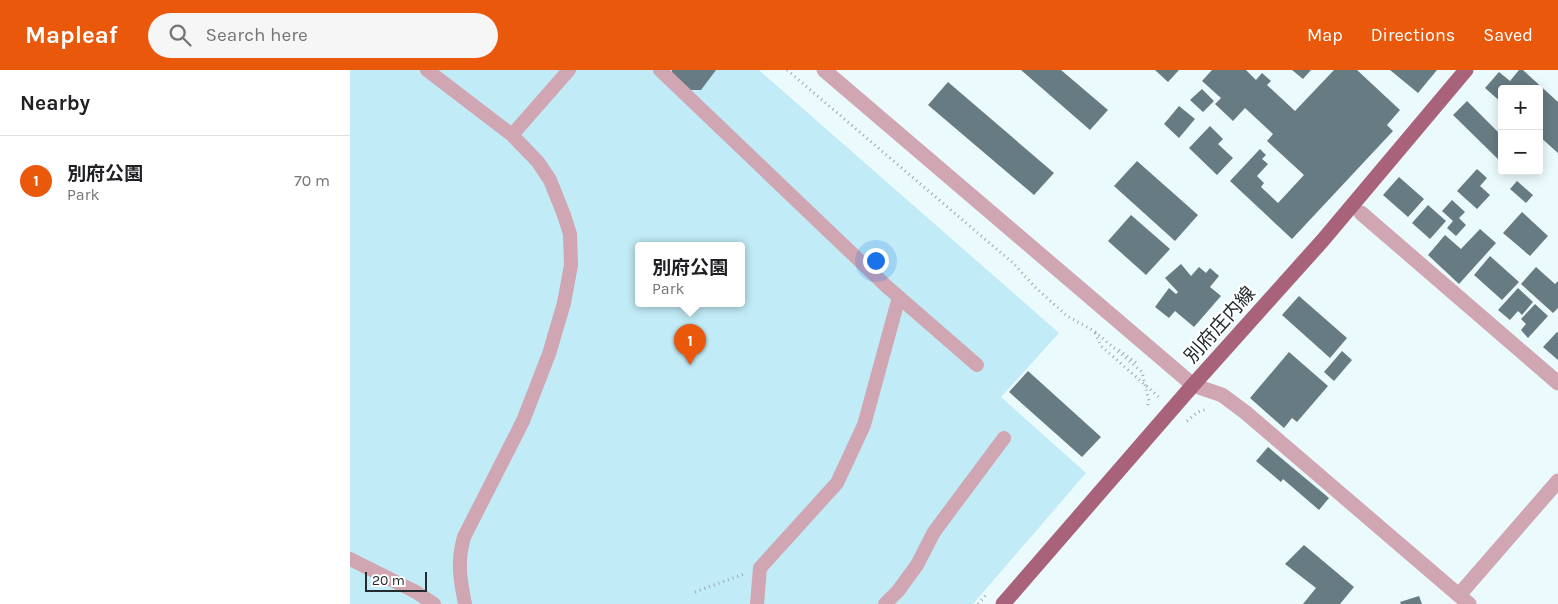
<!DOCTYPE html>
<meta charset="utf-8">
<style>
body{margin:0;font-family:Karla,"Noto Sans JP",sans-serif;background:#f6f6f6;color:#202124}
.controls{position:absolute;right:15px;top:15px;display:grid;overflow:hidden;border-radius:5px;box-shadow:0 2px 12px #0003}
.controls button{width:45px;height:45px;display:grid;place-items:center;padding:0;border:0;border-bottom:1px solid #e0e0e0;background:#fff;color:#202124;font:25px sans-serif}
.scale{position:absolute;left:15px;bottom:12px;width:62px;box-sizing:border-box;padding-left:5px;border:2px solid #222b2d;border-top:0;font-size:14px;line-height:18px;white-space:nowrap;color:#222b2d;-webkit-text-stroke:4px #fff;paint-order:stroke}
.you{position:absolute;left:525px;top:190px;width:18px;height:18px;margin:-12px;border:4px solid #fff;border-radius:50%;background:#1a73e8;box-shadow:0 0 0 8px #1a73e833}
.badge{display:grid;place-items:center;width:32px;height:32px;border-radius:50%;background:#ea580c;color:#fff;font-size:16px;font-weight:700}
.pin{position:absolute;translate:-50% -41px;filter:drop-shadow(0 1px 2px #0008)}
.pin::after{content:'';position:absolute;top:26px;width:18px;height:15px;background:inherit;clip-path:polygon(0 0,100% 0,50% 100%)}
.popup{position:absolute;left:285px;top:172px;width:110px;height:65px;box-sizing:border-box;display:grid;place-content:center;border-radius:5px;background:#fff;filter:drop-shadow(0 1px 4px #0005);font-size:16px;white-space:nowrap;color:#757577}
.popup b{font-size:19px;color:#202124}
.popup::after{content:'';position:absolute;left:50%;top:100%;margin-left:-10px;border:10px solid transparent;border-top-color:#fff}
.list{margin:0;padding:0;list-style:none}
h2{display:flex;justify-content:space-between;align-items:center;height:65px;margin:0;padding:0 20px;font-size:21px}
h2 small{font-size:16px;font-weight:400;color:#757577}
.list li{display:grid;grid-template-columns:32px 1fr auto;gap:15px;align-items:center;box-sizing:border-box;height:90px;padding:0 20px;border-top:1px solid #e0e0e0}
.list b{display:block;font-size:19px;white-space:nowrap}
.list p{margin:0;font-size:16px;white-space:nowrap;color:#757577}
.list em{font-size:16px;font-style:normal;color:#757577}
.icon{flex:none;width:28px;height:28px;fill:none;stroke:currentColor;stroke-width:2;stroke-linecap:round;stroke-linejoin:round}
.map{position:relative;flex:none;width:1208px;height:534px;overflow:hidden}
header{display:flex;align-items:center;gap:30px;box-sizing:border-box;height:70px;padding:0 25px;background:#ea580c;color:#fff}
header strong{font-size:24px}
nav{display:flex;gap:28px;margin-inline-start:auto;font-size:18px}
.search{width:350px;height:45px;background:#f6f6f6;display:flex;align-items:center;gap:12px;box-sizing:border-box;padding:0 18px;border-radius:28px;color:#757577;font-size:19px}
main{display:flex}
aside{flex:1;background:#fff}
.map>svg:first-child{display:block}
.green{fill:#c1ebf6;fill-rule:evenodd}
.building{fill:#667c82}
.lines{fill:none;stroke-linecap:round;stroke-linejoin:round}
.path{stroke:#9ba8aa;stroke-width:3;stroke-dasharray:1 4;stroke-linecap:butt}
.pedestrian{stroke:#cfa6b2;stroke-width:14}
.minor{stroke:#cfa6b2;stroke-width:15}
.tertiary{stroke:#cfa6b2;stroke-width:15}
.primary{stroke:#a8627a;stroke-width:15}
.labels{text-anchor:middle;dominant-baseline:central;stroke-width:4.5;stroke-linejoin:round;paint-order:stroke}
.street-label{font-size:19px;fill:#222b2d;stroke:#fff}
</style>
<header>
<strong>Mapleaf</strong>
<div class="search"><svg class="icon" aria-label="search" viewBox="0 0 24 24"><circle cx="10" cy="10" r="6"/><path d="M15 15l6 6"/></svg>Search here</div>
<nav><a>Map</a><a>Directions</a><a>Saved</a></nav>
</header>
<main>
<aside>
<h2>Nearby<small></small></h2>
<ul class="list">
<li><span class="badge">1</span><div><b>別府公園</b><p>Park</p></div><em>70 m</em></li>
</ul>
</aside>
<div class="map">
<svg width="1208" height="534" viewBox="0 0 1208 534">
<rect width="100%" height="100%" fill="#ebfafd"/>
<path class="green" d="M0 0H409L709 263 651 327 736 403 623 534H0ZM289 176H391V234H289Z"/>
<path class="building" d="M322 0H366L351 20H341L322 8Z
M671 0H711L758 40 740 60Z
M805 0H829L818 12Z
M862 0H896L906 10 912 3 921 11 917 15 945 41 984 0H1007L1050 40 1037 55 1043 61 942 169 880 111 910 79 916 85 912 89 918 94 907 106 914 113 911 117 928 133 954 105 917 71 923 64 895 38 883 51 865 34 871 28 852 11Z
M942 0H961L953 9Z
M1040 0H1087L1068 23Z
M1169 0H1173L1208 32V83L1189 66V19H1152V33L1135 18 1149 2 1160 11Z
M598 12 704 103 684 125 578 35Z
M852 19 864 31 853 42 840 30Z
M1117 31 1152 66V93L1103 45Z
M829 36 845 49 829 68 814 54Z
M860 56 873 69 868 74 883 88 867 105 839 78Z
M787 91 848 145 825 171 764 116Z
M1127 99 1137 108 1130 116 1140 125 1127 139 1107 121Z
M1049 107 1074 129 1058 147 1033 125Z
M1167 111 1183 125 1176 133 1160 119Z
M1102 130 1115 142 1109 148 1116 155 1106 166 1097 158 1103 151 1092 141Z
M1078 135 1096 151 1080 169 1062 153Z
M1172 142 1198 166 1180 186 1153 163Z
M781 145 820 179 796 205 758 171Z
M1130 159 1146 173 1109 214 1078 185 1095 165 1111 179Z
M1140 186 1169 212 1152 230 1124 205Z
M831 194 841 206 849 197 856 203 860 198 869 206 860 217 871 226 844 257 825 241 819 248 805 237 819 218 826 224 828 222 815 208Z
M1186 197 1205 214 1208 211V238L1203 243 1171 214Z
M1168 218 1183 232 1172 245 1168 241 1160 250 1148 240Z
M949 226 997 268 980 288 932 245Z
M1185 234 1198 246 1178 268 1171 260 1176 254 1171 249Z
M1207 262 1208 263V290L1193 277Z
M992 281 1002 290 984 311 974 302Z
M939 282 978 316 947 352 942 348 934 358 900 328Z
M678 301 751 367 732 387 659 322Z
M918 377 979 428 969 440 933 409 931 412 906 391Z
M954 475 1004 517 990 534H953L966 518 935 494Z
M1069 526 1072 534H1051L1050 532Z"/>
<g class="lines">
<path class="path" d="M437 0 663 193 685 217 717 246 744 261 792 302 799 331 797 338
M745 263 751 276 810 328
M769 280 788 294
M837 351 848 342 857 339
M345 522 394 504
M628 534 636 525"/>
<path class="pedestrian" d="M77 0 162 65
M310 0 535 215 627 295
M0 489 66 522 84 534
M115 534C110 509 107 492 114 467L173 351 199 284 214 233 221 195 220 164 214 145 200 110 188 92 162 65 219 0
M407 534 410 498 487 413 514 355 549 227
M535 534 548 521 567 495 584 462 654 368"/>
<path class="minor" d="M1011 143 1208 313
M1109 525 1208 411"/>
<path class="tertiary" d="M474 0 843 315 872 325 895 342 1119 534"/>
<path class="primary" d="M653 534 843 315 973 170 1116 0"/>
</g>
<g class="labels">
<g class="street-label">
<text transform="translate(870 255) rotate(-48)">別府庄内線</text>
</g>
</g>
</svg>
<div class="controls">
<button>+</button>
<button>−</button>
</div>
<div class="scale">20 m</div>
<div class="you"></div>
<div class="pin badge" style="left:340px;top:295px">1</div>
<div class="popup"><b>別府公園</b>Park</div>
</div>
</main>
